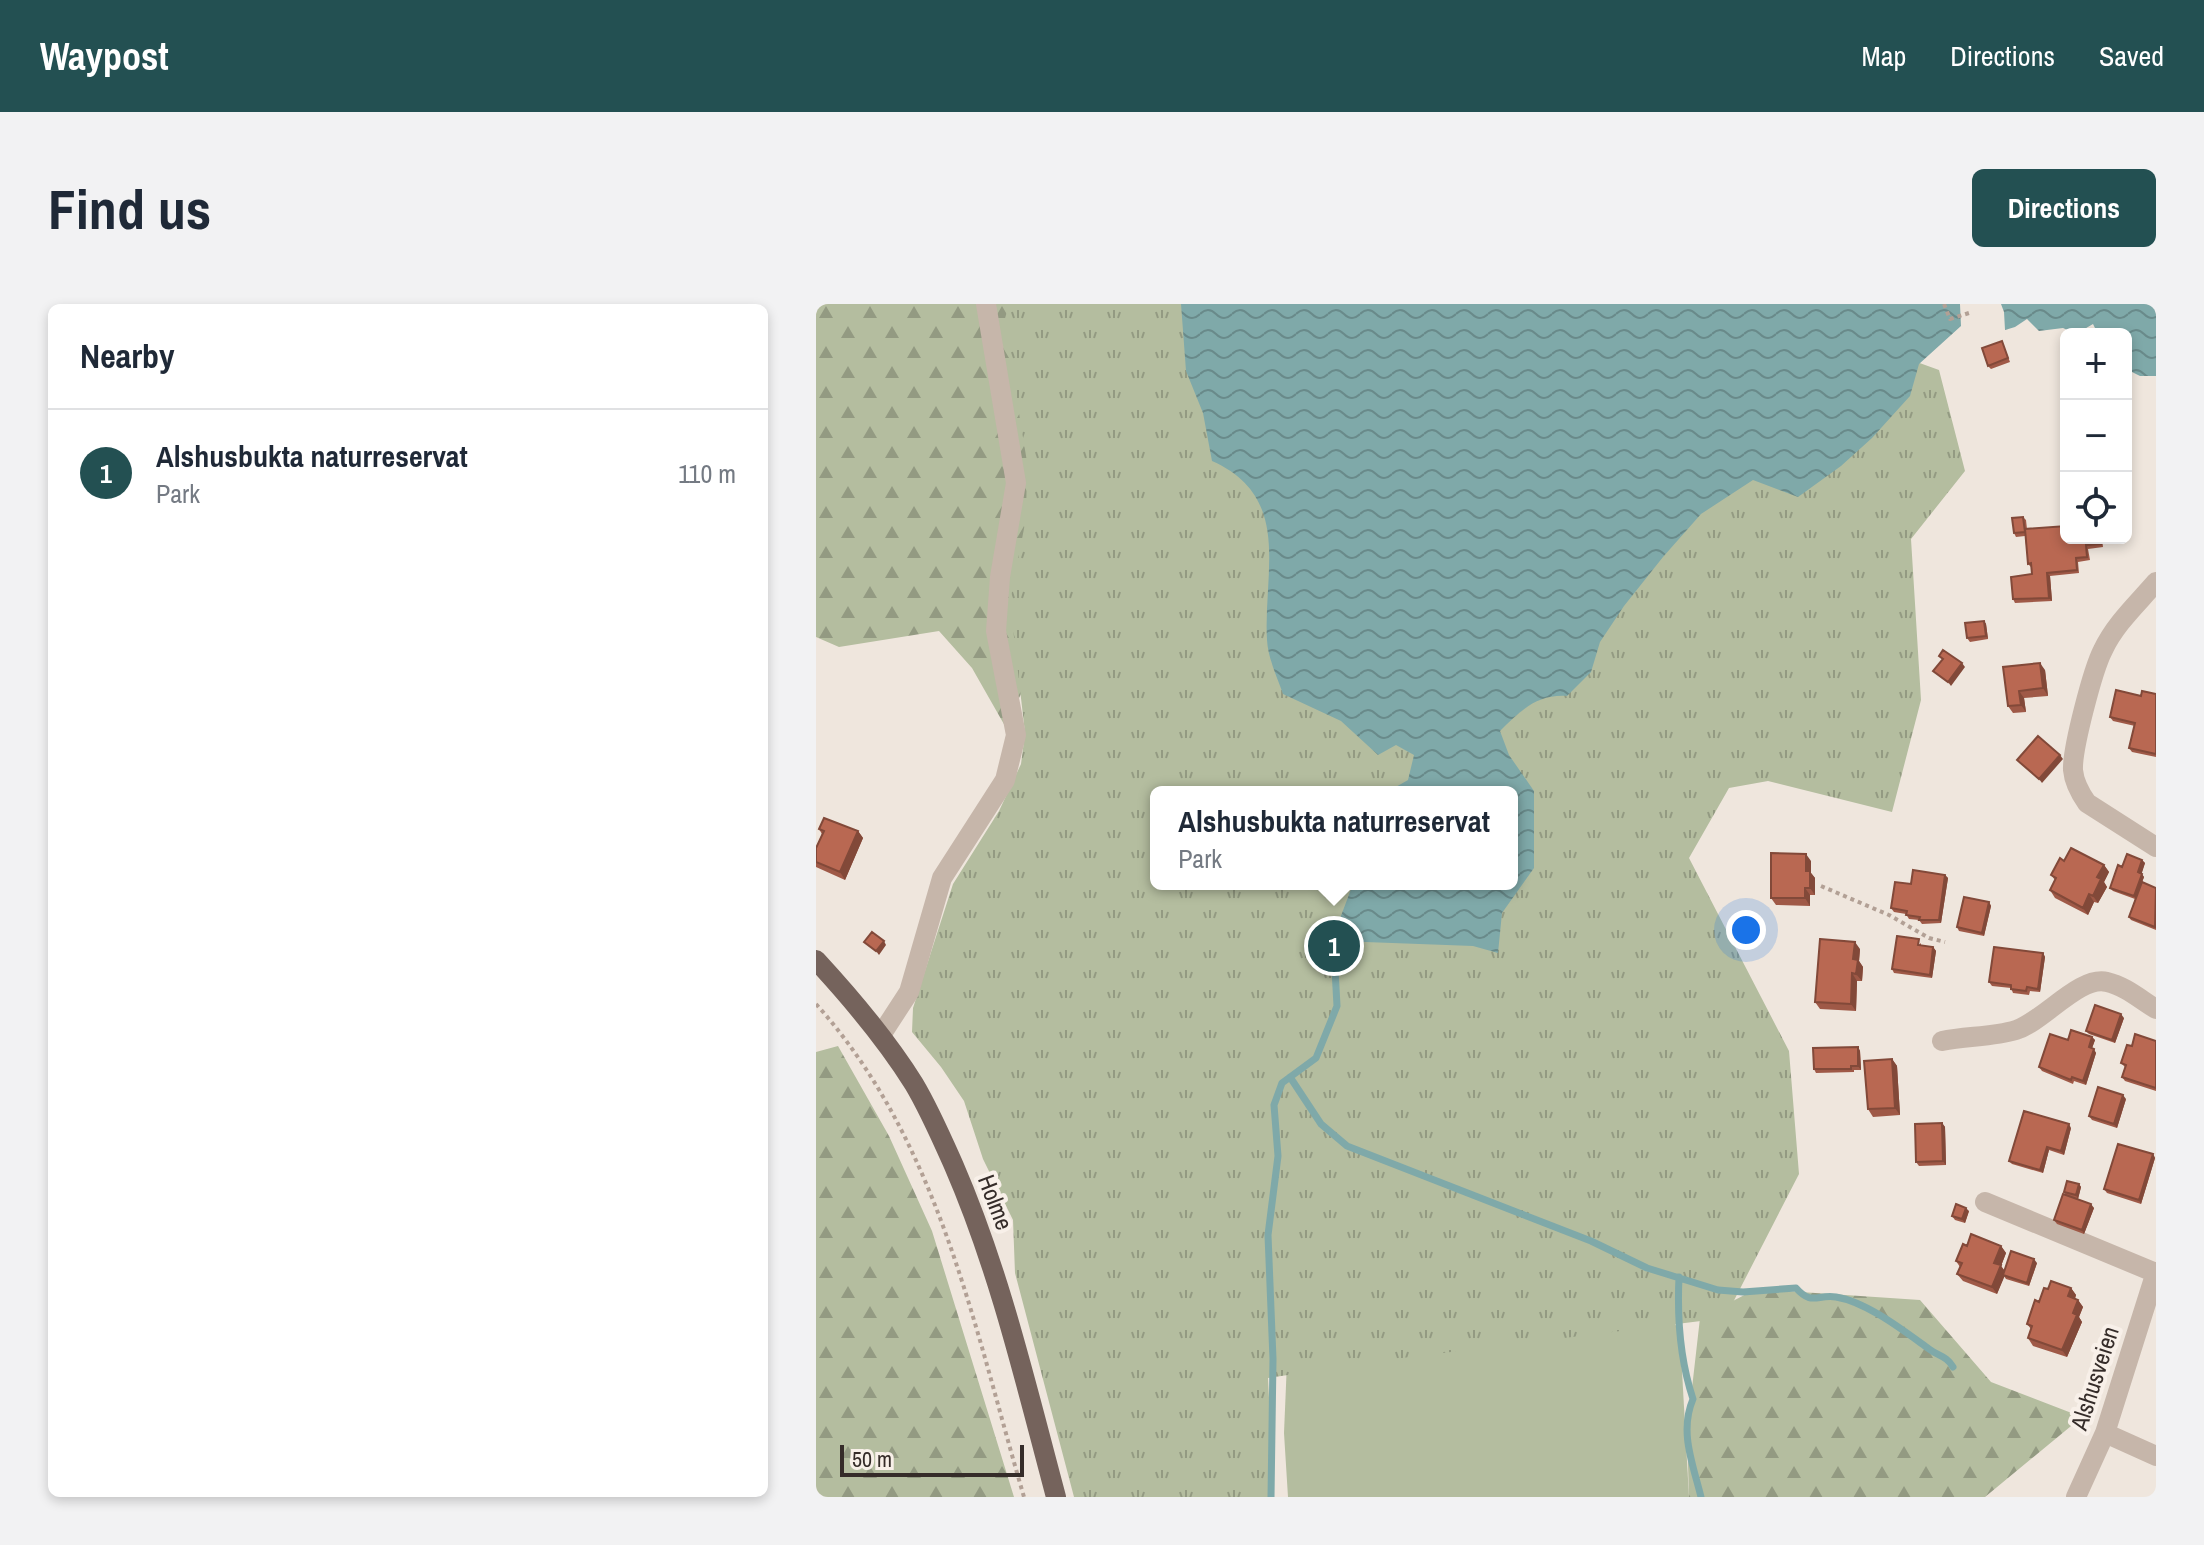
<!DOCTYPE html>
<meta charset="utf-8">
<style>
body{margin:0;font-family:"Archivo Narrow",sans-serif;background:#f2f2f3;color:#1f2937}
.controls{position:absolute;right:24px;top:24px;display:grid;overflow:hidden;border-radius:12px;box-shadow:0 4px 12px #0003}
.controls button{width:72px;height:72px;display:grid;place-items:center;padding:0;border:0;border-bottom:2px solid #e0e1e3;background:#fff;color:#1f2937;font:40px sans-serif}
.scale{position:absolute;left:24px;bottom:20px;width:184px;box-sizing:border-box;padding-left:8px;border:4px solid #352c29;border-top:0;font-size:22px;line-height:28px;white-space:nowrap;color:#352c29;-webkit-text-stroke:6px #f8f0e9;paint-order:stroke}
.you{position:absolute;left:930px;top:626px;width:28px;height:28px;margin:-20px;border:6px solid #fff;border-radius:50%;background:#1a73e8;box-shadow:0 0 0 12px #1a73e833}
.badge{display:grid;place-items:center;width:52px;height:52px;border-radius:50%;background:#235052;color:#fff;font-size:26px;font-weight:700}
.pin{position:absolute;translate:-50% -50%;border:4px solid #fff;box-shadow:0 2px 8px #0006}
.popup{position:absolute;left:334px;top:482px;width:368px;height:104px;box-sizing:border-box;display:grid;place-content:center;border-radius:12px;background:#fff;filter:drop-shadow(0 2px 6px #0005);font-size:26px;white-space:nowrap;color:#747a83}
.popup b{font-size:30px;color:#1f2937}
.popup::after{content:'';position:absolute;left:50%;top:100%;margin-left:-16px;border:16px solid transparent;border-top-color:#fff}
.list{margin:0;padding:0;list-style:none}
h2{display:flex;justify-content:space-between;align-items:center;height:104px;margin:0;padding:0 32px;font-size:34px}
h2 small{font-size:26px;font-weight:400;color:#747a83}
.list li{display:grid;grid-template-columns:52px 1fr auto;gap:24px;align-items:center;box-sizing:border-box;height:128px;padding:0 32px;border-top:2px solid #e0e1e3}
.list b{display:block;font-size:30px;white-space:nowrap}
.list p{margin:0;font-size:26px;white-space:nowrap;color:#747a83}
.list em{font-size:26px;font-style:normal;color:#747a83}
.icon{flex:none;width:44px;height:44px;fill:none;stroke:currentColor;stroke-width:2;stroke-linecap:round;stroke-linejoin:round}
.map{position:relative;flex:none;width:1340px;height:1193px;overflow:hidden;border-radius:12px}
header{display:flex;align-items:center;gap:48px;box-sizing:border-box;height:112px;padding:0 40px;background:#235052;color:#fff}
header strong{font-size:38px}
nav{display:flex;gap:44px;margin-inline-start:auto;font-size:28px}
.intro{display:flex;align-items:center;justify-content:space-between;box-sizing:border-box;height:192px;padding:0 48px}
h1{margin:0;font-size:56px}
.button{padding:20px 36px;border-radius:12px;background:#235052;color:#fff;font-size:28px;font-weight:700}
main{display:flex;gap:48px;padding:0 48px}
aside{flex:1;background:#fff;border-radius:12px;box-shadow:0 4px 12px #0003}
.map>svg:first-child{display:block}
.green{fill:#b4bd9f}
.forest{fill:url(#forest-firs)}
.park{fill:url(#park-tufts);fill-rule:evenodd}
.water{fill:url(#water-waves)}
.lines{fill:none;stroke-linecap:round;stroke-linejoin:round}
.stream{stroke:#7fa9a9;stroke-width:7}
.path{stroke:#b2a095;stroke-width:4;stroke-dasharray:4 4;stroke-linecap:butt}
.minor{stroke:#c6b6aa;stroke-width:20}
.major{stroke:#75635c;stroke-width:20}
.wall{fill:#9f5947}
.shaded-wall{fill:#824939}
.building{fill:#b96852;stroke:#824939;stroke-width:2}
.labels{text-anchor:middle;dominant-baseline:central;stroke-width:8;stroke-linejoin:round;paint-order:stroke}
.street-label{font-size:24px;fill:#352c29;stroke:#f8f0e9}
</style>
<header>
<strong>Waypost</strong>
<nav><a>Map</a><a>Directions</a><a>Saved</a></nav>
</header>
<div class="intro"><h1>Find us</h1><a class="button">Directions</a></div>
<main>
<aside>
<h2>Nearby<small></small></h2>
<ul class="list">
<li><span class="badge">1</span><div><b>Alshusbukta naturreservat</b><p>Park</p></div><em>110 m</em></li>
</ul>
</aside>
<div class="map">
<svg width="1340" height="1193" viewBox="0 0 1340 1193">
<defs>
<pattern id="forest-firs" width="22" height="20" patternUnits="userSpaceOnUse" patternTransform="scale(2)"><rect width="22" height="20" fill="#b4bd9f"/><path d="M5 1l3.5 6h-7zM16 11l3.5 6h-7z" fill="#939a82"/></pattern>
<pattern id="park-tufts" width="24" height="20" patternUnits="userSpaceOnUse" patternTransform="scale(2)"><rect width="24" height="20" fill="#b4bd9f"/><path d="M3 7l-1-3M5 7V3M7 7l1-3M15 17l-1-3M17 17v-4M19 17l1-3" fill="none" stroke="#939a82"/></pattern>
<pattern id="water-waves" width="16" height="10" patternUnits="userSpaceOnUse" patternTransform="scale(2)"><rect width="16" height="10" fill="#7fa9a9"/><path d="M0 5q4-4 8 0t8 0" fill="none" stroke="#698a8a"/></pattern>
</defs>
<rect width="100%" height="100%" fill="#efe6dd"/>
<path class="green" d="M848 994 864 1031 873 1193H472L468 1129 472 1034Z"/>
<path class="forest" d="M0 0H244L231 338 189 422 156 364 123 327 23 343 0 333Z
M22 742 73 832 116 927 198 1193H0V748Z
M940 985 1104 996 1175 1078 1266 1113 1169 1193H873L871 1128 884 1014Z"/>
<path class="park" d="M193 0H940L1123 66 1149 167 1095 235 1105 396 1076 508 952 477 913 484 873 554 973 747 983 870 909 1014 562 1057 452 1074 458 1193H258L199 969 197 916 167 855 148 797 125 763 96 728 97 704 137 580 183 507 205 460 209 429 194 298 210 214 211 158 188 18ZM340 488H696V580H340Z"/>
<path class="water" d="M365 0H1144L1145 22 1103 60 1094 92 1056 134 1025 162 982 193 937 176 885 210 847 253 808 302 784 338 775 368 751 392C721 390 704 407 684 427L693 451 718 487V564L686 609 682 649 657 642 522 637 520 625 537 580H696V488H571L592 476 598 451 580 441 562 451 525 417 467 390C461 373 452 354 451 336 447 268 477 193 396 157L387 109 370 67Z
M1185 0H1340V72H1324L1310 65V30H1282L1277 20 1260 30 1247 24 1223 27 1211 15 1199 23 1189 26 1188 8Z"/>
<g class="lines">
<path class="stream" d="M474 773 505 820 531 842 775 937 831 964 902 986 927 988 980 984C996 1002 1001 990 1020 993 1051 998 1088 1027 1113 1045 1122 1052 1131 1052 1137 1063
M863 973C861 1015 864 1056 877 1095 863 1128 877 1160 885 1193
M455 1193 457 1055 452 931 462 852 458 801 466 779 500 754 521 702 519 665 522 637"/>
<path class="path" d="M1128 0 1134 15 1153 9
M1005 582 1073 611 1113 634 1129 638
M0 700C123 837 158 1023 208 1193"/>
<path class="minor" d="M1340 278C1322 299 1299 320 1287 346 1277 365 1256 445 1257 466 1258 478 1264 489 1271 499L1340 543
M65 731 93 688 126 574 189 476 200 431 180 327 184 273 200 179 170 0
M1126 737C1150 732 1177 733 1200 726 1228 717 1264 671 1291 678 1309 682 1325 696 1340 705
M1169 898 1340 969
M1289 1129 1340 1152
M1260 1193 1289 1129 1340 968"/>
<path class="major" d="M0 656C36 695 70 735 98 780 113 805 126 835 138 862 184 968 210 1081 240 1193"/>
</g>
<path class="wall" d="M1186 37 1194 58 1175 65 1172 62Z
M1207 213 1210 216 1211 225 1286 234 1287 243 1272 245 1274 256 1262 258 1263 269 1234 272 1236 297 1199 299 1197 295 1216 270V264L1212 260 1209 232 1200 233 1198 229Z
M1168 317 1170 320 1172 335 1154 338 1151 334Z
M1187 363 1229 366 1232 392 1208 394 1210 408 1197 409 1192 402Z
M1340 390V453L1316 448 1313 444 1319 422 1297 417 1294 413 1325 392Z
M3 525 42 527 47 534 29 576 0 563V544L6 530Z
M1326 556 1329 559 1325 570 1328 573 1326 578 1340 584V626L1315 616 1313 613 1319 595 1297 587 1294 584 1306 563Z
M995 557V569L999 574V591H994V602L960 601 955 594Z
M1248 557 1288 561 1293 568 1288 578 1291 583 1282 599 1278 598 1272 611 1239 594 1234 586 1239 576 1235 571Z
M1129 571 1132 574 1125 619 1106 620 1103 616 1093 615 1090 610 1078 608 1075 604 1095 580Z
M1173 598 1175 602 1168 632 1143 627 1141 623Z
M1105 639V642L1117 643 1120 647 1116 674 1078 669 1076 665Z
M1044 645 1043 657 1047 663 1046 677H1041L1040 707 1004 705 999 698Z
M1227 649 1229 653 1224 688 1214 687 1213 691 1197 689 1195 684 1176 682 1173 678Z
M1308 714 1299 739 1273 730 1270 727Z
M1276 733 1279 736 1276 744 1280 749 1270 781 1258 777 1257 780 1226 767 1223 763 1252 736Z
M1340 737V787L1309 777 1306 773 1309 763 1305 759 1316 742Z
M1042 743 1044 747 1045 766H1038V768L1000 769 998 765Z
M1076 755 1081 762 1084 811 1057 813 1052 805Z
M1310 795 1301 824 1276 816 1273 812Z
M1126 819 1129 823 1130 861 1103 862 1100 858Z
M1255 824 1248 851 1233 846 1227 869 1196 860 1193 857Z
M1337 850 1339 854 1325 900 1291 889 1288 885Z
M1263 880 1265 883 1262 895 1278 904 1268 930 1241 920 1238 916 1250 891 1248 888Z
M1153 907 1149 919 1139 916 1136 912Z
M1151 942H1185L1190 949 1185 962 1189 967 1221 959 1213 982 1190 975 1188 972 1181 990 1147 977 1141 970 1144 963 1140 957Z
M1255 984 1260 991 1259 995 1262 996 1267 1003 1263 1013 1266 1018 1251 1053 1217 1042 1212 1034 1215 1025 1211 1020 1232 985Z"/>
<path class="shaded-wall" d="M1231 269 1234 272 1236 297 1233 294Z
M1168 317 1170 320 1172 335 1170 332Z
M1146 359 1149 363 1135 382 1132 378Z
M1224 359 1229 366 1232 392 1227 384Z
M1203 387 1208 394 1210 408 1205 401Z
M1244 451 1247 455 1226 479 1223 475Z
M42 527 47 534 29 576 24 568Z
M990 550 995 557V569L999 574V591L994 584 990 567Z
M1326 556 1329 559 1325 572 1322 568Z
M1288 561 1293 568 1288 578 1291 583 1282 599 1277 592 1281 573Z
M1326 570 1328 573 1320 595 1318 592Z
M1129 571 1132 574 1125 619 1123 616Z
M989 584 994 591V602L989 594Z
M1273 590 1278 598 1272 611 1267 604Z
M1173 598 1175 602 1168 632 1166 629Z
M68 637 70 641 63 651 60 647Z
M1039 638 1044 645 1043 657 1047 663 1046 677 1040 670 1037 655Z
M1117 643 1120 647 1116 674 1114 671Z
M1227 649 1229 653 1224 688 1222 685Z
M1036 669 1041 677 1040 707 1035 700Z
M1305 710 1308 714 1299 739 1296 736Z
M1276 733 1279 736 1275 747 1273 743Z
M1042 743 1044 747 1045 766 1042 762Z
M1278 745 1280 749 1270 781 1267 777Z
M1076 755 1081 762 1084 811 1079 804Z
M1307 791 1310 795 1301 824 1298 820Z
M1126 819 1129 823 1130 861 1127 857Z
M1253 820 1255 824 1248 851 1245 847Z
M1231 843 1233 846 1227 869 1224 866Z
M1337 850 1339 854 1325 900 1323 896Z
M1263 880 1265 883 1262 895 1260 891Z
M1275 900 1278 904 1268 930 1266 926Z
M1150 904 1153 907 1149 919 1146 915Z
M1185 942 1190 949 1185 962 1190 969 1181 990 1176 983 1178 959Z
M1218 955 1221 959 1213 982 1211 979Z
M1255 984 1260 991 1257 1000 1252 992Z
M1262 996 1267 1003 1263 1013 1266 1018 1251 1053 1246 1046Z"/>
<path class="building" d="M1186 37 1192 54 1172 62 1166 44Z
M1207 213 1209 228 1198 229 1196 214Z
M1250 222V234H1284L1285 240 1270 241 1271 253 1260 254 1261 266 1231 269 1233 294 1197 295 1195 273 1216 270 1215 259 1212 260 1209 225Z
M1168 317 1170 332 1151 334 1149 319Z
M1127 346 1146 359 1132 378 1117 367 1127 355 1123 352Z
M1224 359 1227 384 1203 387 1205 401 1192 402 1187 363Z
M1300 386 1325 392 1326 387 1340 390V450L1313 444 1319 419 1294 413Z
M1222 432 1244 451 1223 475 1201 456Z
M8 514 42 527 24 568 0 558V544L8 527 3 525Z
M1255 544 1288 561 1281 573 1285 575 1277 592 1273 590 1267 604 1234 586 1240 574 1235 571 1244 554 1248 557Z
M955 549 990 550V567H994V584H989V594H955Z
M1311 550 1326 556 1322 568 1326 570 1318 592 1294 584 1302 561 1306 563Z
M1097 566 1129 571 1123 616H1103L1104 613 1090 611 1091 607 1075 604 1079 578 1095 580Z
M1326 578 1340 584 1339 623 1313 613Z
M1148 593 1173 598 1166 629 1141 623Z
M56 628 68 637 60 647 48 638Z
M1081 632 1103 635 1102 641 1117 643 1114 671 1076 665Z
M1004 635 1039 638 1037 655 1042 656 1040 670 1036 669 1035 700 999 698Z
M1178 643 1227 649 1222 685 1211 683 1210 687 1195 685V681L1173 678Z
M1279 701 1305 710 1296 736 1270 727Z
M1255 726 1276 733 1273 743 1278 745 1267 777 1256 773 1255 776 1223 763 1234 730 1252 736Z
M1319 730 1340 737V784L1306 773 1310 761 1305 759 1311 741 1316 742Z
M1042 743V762H1035V765H998L997 744Z
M1076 755 1079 804 1052 805 1048 757Z
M1282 783 1307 791 1298 820 1273 812Z
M1208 807 1253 820 1245 847 1231 843 1224 866 1193 857Z
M1126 819 1127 857 1100 858 1099 820Z
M1302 840 1337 850 1323 896 1288 885Z
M1251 877 1263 880 1260 891 1248 888Z
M1247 890 1275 900 1266 926 1238 916Z
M1140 900 1150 904 1146 915 1136 912Z
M1155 930 1185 942 1178 959 1185 961 1176 983 1141 970 1146 959 1140 957 1147 940 1151 942Z
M1195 947 1218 955 1211 979 1187 971Z
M1235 977 1255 984 1252 992 1262 996 1257 1009 1261 1011 1246 1046 1212 1034 1216 1022 1211 1020 1219 996 1223 998 1228 984 1232 985Z"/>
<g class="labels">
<g class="street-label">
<text transform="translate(180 898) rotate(69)">Holme</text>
<text transform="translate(1278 1074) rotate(-72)">Alshusveien</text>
</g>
</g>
</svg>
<div class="controls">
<button>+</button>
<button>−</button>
<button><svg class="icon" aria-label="locate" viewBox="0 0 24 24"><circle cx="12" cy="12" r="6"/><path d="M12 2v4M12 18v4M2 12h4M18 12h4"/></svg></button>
</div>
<div class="scale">50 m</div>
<div class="you"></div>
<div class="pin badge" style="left:518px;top:642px">1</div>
<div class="popup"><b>Alshusbukta naturreservat</b>Park</div>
</div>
</main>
